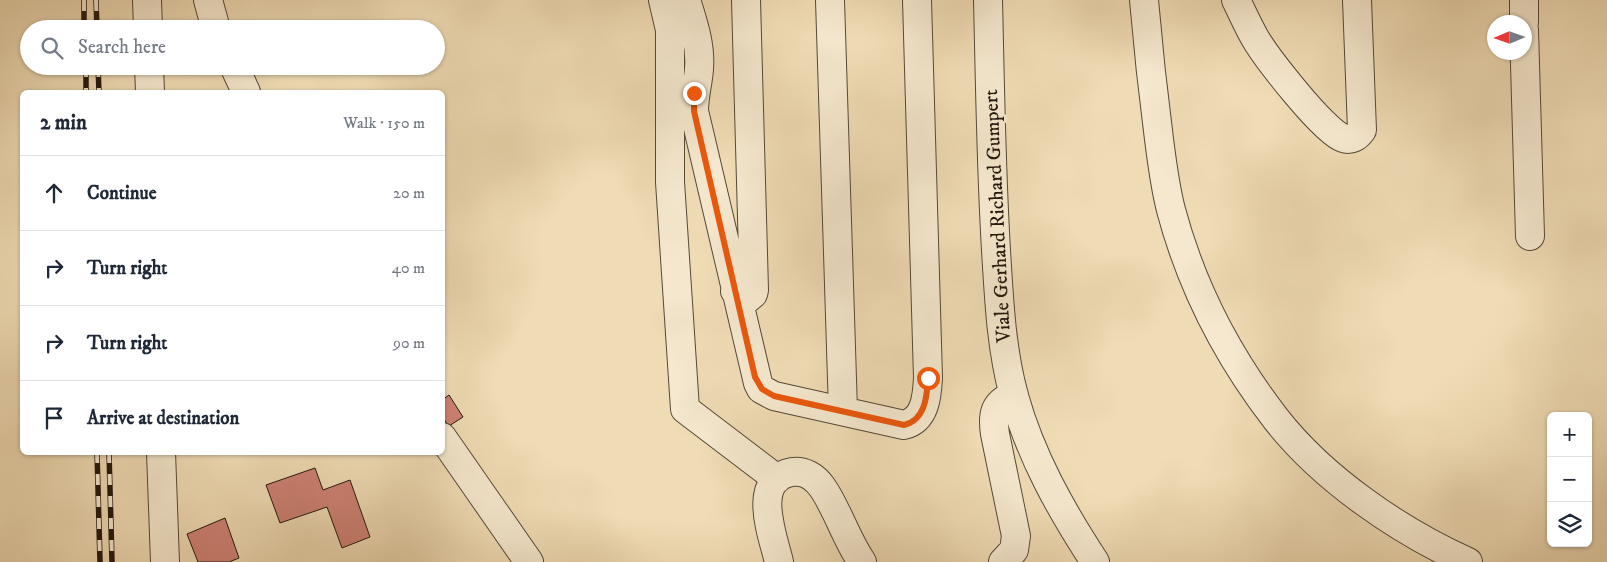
<!DOCTYPE html>
<meta charset="utf-8">
<style>
body{margin:0;font-family:"IM FELL DW Pica",serif;background:#f2f2f3;color:#1f2937}
.controls{position:absolute;right:15px;bottom:15px;display:grid;overflow:hidden;border-radius:8px;box-shadow:0 1px 4px #0004}
.controls button{width:45px;height:45px;display:grid;place-items:center;padding:0;border:0;border-bottom:1px solid #e0e1e3;background:#fff;color:#1f2937;font:25px sans-serif}
.compass{position:absolute;left:1487px;top:15px;width:45px;height:45px;border-radius:50%;background:#fff;box-shadow:0 1px 4px #0004;rotate:268deg}
.stop{position:absolute;width:15px;height:15px;margin:-11px;border:4px solid #ea580c;border-radius:50%;background:#fff}
.stop.end{background:#ea580c;border-color:#fff;box-shadow:0 1px 5px #0008}
.list{margin:0;padding:0;list-style:none}
h2{display:flex;justify-content:space-between;align-items:center;height:65px;margin:0;padding:0 20px;font-size:21px}
h2 small{font-size:16px;font-weight:400;color:#747a83}
.list li{display:grid;grid-template-columns:32px 1fr auto;gap:15px;align-items:center;box-sizing:border-box;height:75px;padding:0 20px;border-top:1px solid #e0e1e3}
.list b{display:block;font-size:19px;white-space:nowrap}
.list em{font-size:16px;font-style:normal;color:#747a83}
.icon{flex:none;width:28px;height:28px;fill:none;stroke:currentColor;stroke-width:2;stroke-linecap:round;stroke-linejoin:round}
.map{position:relative;flex:none;width:1607px;height:562px;overflow:hidden}
.search{position:absolute;background:#fff;box-shadow:0 1px 4px #0004;left:20px;top:20px;width:425px;height:55px;display:flex;align-items:center;gap:12px;box-sizing:border-box;padding:0 18px;border-radius:28px;color:#747a83;font-size:19px}
.panel{position:absolute;background:#fff;box-shadow:0 1px 4px #0004;left:20px;top:90px;width:425px;height:365px;border-radius:8px}
.map>svg:first-child{display:block}
.building{fill:#cd8174;stroke:#22180d}
.lines{fill:none;stroke-linecap:round;stroke-linejoin:round}
.minor-casing{stroke:#554937;stroke-width:30}
.minor{stroke:#f5e8ce;stroke-width:28}
.rail-casing{stroke:#22180d;stroke-width:5.5}
.rail{stroke:#f5e8ce;stroke-width:4;stroke-dasharray:11;stroke-linecap:butt}
.route{stroke:#ea580c;stroke-width:6}
.labels{text-anchor:middle;dominant-baseline:central;stroke-width:5;stroke-linejoin:round;paint-order:stroke}
.street-label{font-size:20px;fill:#22180d;stroke:#f5e8ce}
</style>
<div class="map">
<svg width="1607" height="562" viewBox="0 0 1607 562">
<rect width="100%" height="100%" fill="#efdbb4"/>
<filter id="stains"><feTurbulence type="fractalNoise" baseFrequency=".004" numOctaves="4"/><feColorMatrix values="0 0 0 0 .2 0 0 0 0 .09 0 0 0 0 .02 0 0 0 .5 -.17"/></filter>
<radialGradient id="worn" r=".72"><stop offset=".6" stop-color="#630" stop-opacity="0"/><stop offset="1" stop-color="#630" stop-opacity=".3"/></radialGradient>
<path class="building" d="M449 395 463 417 449 426 442 417V400Z
M315 468 323 490 350 480 370 537 342 548 327 507 280 523 266 485Z
M225 518 239 558 229 562H198L187 534Z"/>
<g class="lines">
<defs>
<path id="minor" d="M147 0 148 29
M208 0 216 29
M663 0 670 30V182L685 409 777 479
M686 0C693 22 701 45 699 69 698 83 694 96 694 111L758 383 761 389 774 396 904 425C925 420 927 397 928 378L917 0
M830 0 843 411
M988 0C990 83 991 167 996 250 999 299 1001 348 1014 396 1031 457 1061 510 1095 562
M1144 0C1148 47 1153 93 1159 139 1162 163 1165 187 1171 210 1191 285 1228 357 1276 419 1323 479 1399 531 1468 562
M1236 0C1242 12 1248 26 1255 38 1266 57 1324 132 1343 138 1351 141 1357 137 1362 130L1357 0
M1524 0V22
M1524 30 1530 236
M149 66 150 92
M234 66 246 92
M735 291 740 297 747 299 753 294 754 290 746 0
M442 437 529 562
M161 452 165 562
M779 562C773 536 750 479 792 472 804 470 815 477 822 487 837 508 846 539 862 562
M1003 562 1014 550 1016 536 995 434C992 414 994 403 1014 395"/>
</defs>
<use href="#minor" class="minor-casing"/>
<use href="#minor" class="minor"/>
<defs>
<path id="rail" d="M84 0V29
M96 0 97 29
M86 66V92
M98 66 99 92
M97 452 100 562
M109 452 112 562"/>
</defs>
<use href="#rail" class="rail-casing"/>
<use href="#rail" class="rail"/>
</g>
<g class="lines">
<path class="route" d="M694 93V111L696 120 755 377 762 389 774 396 904 425C925 420 927 397 928 378"/>
</g>
<g class="labels">
<g class="street-label">
<text transform="translate(998 216) rotate(-93)">Viale Gerhard Richard Gumpert</text>
</g>
</g>
<rect width="100%" height="100%" filter="url(#stains)"/>
<rect width="100%" height="100%" fill="url(#worn)"/>
</svg>
<div class="controls">
<button>+</button>
<button>−</button>
<button><svg class="icon" aria-label="layers" viewBox="0 0 24 24"><path d="M12 4l9 5-9 5-9-5zM3 14l9 5 9-5"/></svg></button>
</div>
<svg class="compass" viewBox="-18 -18 36 36"><path d="M0-13l5 13h-10z" fill="#e53935"/><path d="M0 13l5-13h-10z" fill="#747a83"/></svg>
<div class="stop" style="left:928px;top:378px"></div>
<div class="stop end" style="left:694px;top:93px"></div>
<div class="search"><svg class="icon" aria-label="search" viewBox="0 0 24 24"><circle cx="10" cy="10" r="6"/><path d="M15 15l6 6"/></svg>Search here</div>
<section class="panel">
<h2>2 min<small>Walk · 150 m</small></h2>
<ul class="list">
<li><svg class="icon" aria-label="ahead" viewBox="0 0 24 24"><path d="M12 20V5M6 11l6-6 6 6"/></svg><div><b>Continue</b></div><em>20 m</em></li>
<li><svg class="icon" aria-label="right" viewBox="0 0 24 24"><path d="M7 20v-9h11M14 6l5 5-5 5"/></svg><div><b>Turn right</b></div><em>40 m</em></li>
<li><svg class="icon" aria-label="right" viewBox="0 0 24 24"><path d="M7 20v-9h11M14 6l5 5-5 5"/></svg><div><b>Turn right</b></div><em>90 m</em></li>
<li><svg class="icon" aria-label="arrive" viewBox="0 0 24 24"><path d="M6 21V4h12l-3 4 3 4H6"/></svg><div><b>Arrive at destination</b></div></li>
</ul>
</section>
</div>
